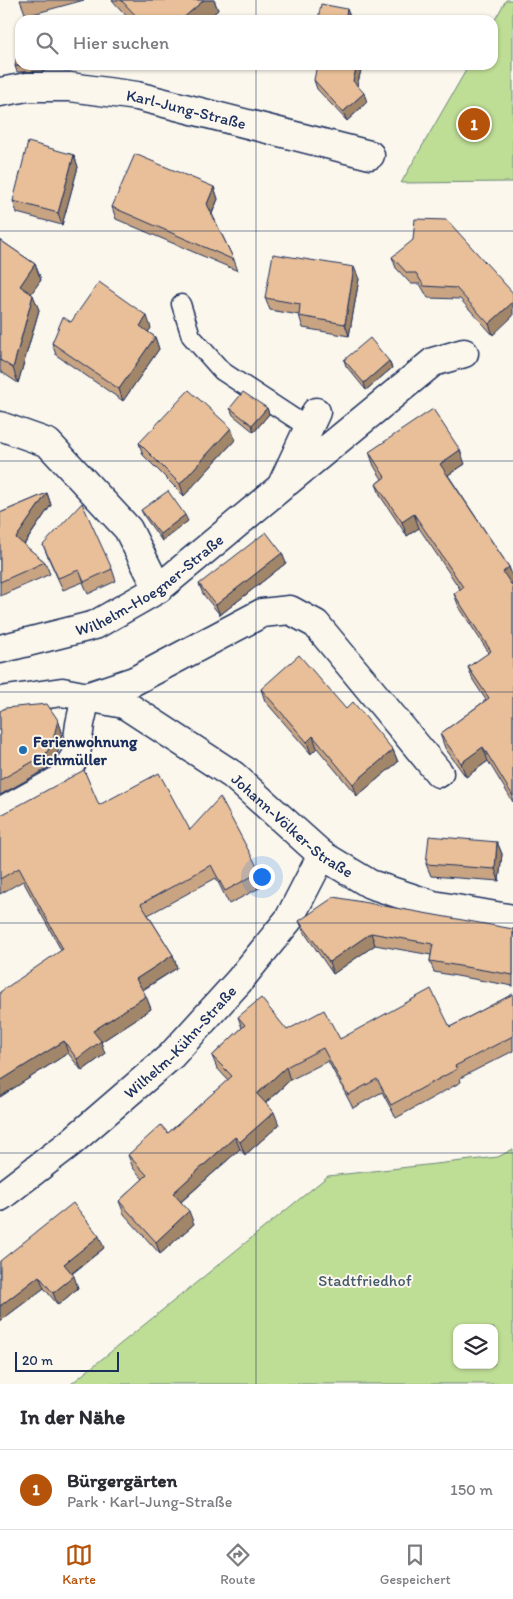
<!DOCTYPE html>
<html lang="de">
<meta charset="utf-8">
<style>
body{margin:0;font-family:Itim,sans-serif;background:#f2f2f3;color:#2b2b33}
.controls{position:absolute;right:15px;bottom:15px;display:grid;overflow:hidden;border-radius:10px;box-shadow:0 1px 4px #0004}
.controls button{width:45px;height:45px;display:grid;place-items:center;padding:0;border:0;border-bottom:1px solid #e1e1e2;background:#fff;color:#2b2b33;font:25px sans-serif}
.scale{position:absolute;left:15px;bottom:12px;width:104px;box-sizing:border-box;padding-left:5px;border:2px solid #1b2f5e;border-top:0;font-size:14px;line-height:18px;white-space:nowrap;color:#1b2f5e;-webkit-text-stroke:4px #fbf7ec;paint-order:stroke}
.you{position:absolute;left:261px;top:876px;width:18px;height:18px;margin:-12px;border:4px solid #fff;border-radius:50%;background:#1a73e8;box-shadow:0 0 0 8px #1a73e833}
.badge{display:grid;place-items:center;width:32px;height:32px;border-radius:50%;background:#b45309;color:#fff;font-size:16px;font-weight:700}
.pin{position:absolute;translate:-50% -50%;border:2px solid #fff;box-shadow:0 1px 5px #0006}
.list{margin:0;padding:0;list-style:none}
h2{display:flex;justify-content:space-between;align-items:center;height:65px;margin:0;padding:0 20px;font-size:21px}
h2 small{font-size:16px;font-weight:400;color:#7c7c81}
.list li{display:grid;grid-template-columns:32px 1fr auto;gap:15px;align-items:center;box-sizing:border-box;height:80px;padding:0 20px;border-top:1px solid #e1e1e2}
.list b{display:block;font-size:19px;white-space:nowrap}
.list p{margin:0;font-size:16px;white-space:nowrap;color:#7c7c81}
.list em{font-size:16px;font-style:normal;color:#7c7c81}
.icon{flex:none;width:28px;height:28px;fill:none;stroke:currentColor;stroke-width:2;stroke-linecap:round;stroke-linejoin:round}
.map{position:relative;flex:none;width:513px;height:1384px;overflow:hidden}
.search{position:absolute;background:#fff;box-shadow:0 1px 4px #0004;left:15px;right:15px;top:15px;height:55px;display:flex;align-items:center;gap:12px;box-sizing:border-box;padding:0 18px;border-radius:15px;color:#7c7c81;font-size:19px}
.sheet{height:145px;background:#fff}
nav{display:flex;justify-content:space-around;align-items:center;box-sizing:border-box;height:70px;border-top:1px solid #e1e1e2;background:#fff;font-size:14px;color:#7c7c81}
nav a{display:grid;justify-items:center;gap:2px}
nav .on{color:#b45309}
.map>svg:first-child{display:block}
.green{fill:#bedd95;stroke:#6c867a;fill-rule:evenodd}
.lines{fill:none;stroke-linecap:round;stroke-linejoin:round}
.service-casing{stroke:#1b2f5e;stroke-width:21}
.minor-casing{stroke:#1b2f5e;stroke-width:31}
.service{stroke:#fbf7ec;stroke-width:18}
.minor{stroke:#fbf7ec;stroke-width:28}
.wall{fill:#c8a483;stroke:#1b2f5e}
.shaded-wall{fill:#a2866a;stroke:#1b2f5e}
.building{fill:#e8bf98;stroke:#1b2f5e}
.grid{fill:none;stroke:#1b2f5e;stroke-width:1;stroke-opacity:0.55}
.poi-dot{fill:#1f6fb2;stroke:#fbf7ec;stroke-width:2}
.labels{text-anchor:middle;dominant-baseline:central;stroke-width:4;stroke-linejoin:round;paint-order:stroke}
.street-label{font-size:16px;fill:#1b2f5e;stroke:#fbf7ec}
.poi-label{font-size:16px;font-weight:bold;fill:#1b2f5e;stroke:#fbf7ec;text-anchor:start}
.park-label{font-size:16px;fill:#445a6c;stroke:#fbf7ec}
</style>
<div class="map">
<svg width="513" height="1384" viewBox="0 0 513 1384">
<rect width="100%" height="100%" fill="#fbf7ec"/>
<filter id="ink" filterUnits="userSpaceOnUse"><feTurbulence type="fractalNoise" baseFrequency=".02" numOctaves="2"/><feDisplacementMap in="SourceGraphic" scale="10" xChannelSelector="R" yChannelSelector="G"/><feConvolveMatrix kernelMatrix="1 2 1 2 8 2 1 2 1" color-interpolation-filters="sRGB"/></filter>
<g filter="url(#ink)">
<path class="green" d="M506 0H513V182L401 183 469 65H493V23Z
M513 1149V1384H71L328 1176 498 1157ZM457 1328H494V1365H457Z"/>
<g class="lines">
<defs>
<path id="service" d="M181 304 191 336 222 371 309 428"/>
<g id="minor">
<path id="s1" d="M0 92 27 87H70L137 96 370 155"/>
<path d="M0 426 48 443 128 529 158 589"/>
<path d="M287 482 433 362 464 353"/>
<path id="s2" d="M0 649 95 625 158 589 281 487 316 412"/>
<path id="s3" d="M0 701 62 692 124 704 233 775 322 855 370 884 433 905 513 919"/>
<path d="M0 813 61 779 76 755 80 724 86 697 134 681 262 613 290 610 316 624 439 773"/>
<path id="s4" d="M0 1197 69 1144 171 1056 239 981 289 919 322 855"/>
</g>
</defs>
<use href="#service" class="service-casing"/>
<use href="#minor" class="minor-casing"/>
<use href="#service" class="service"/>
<use href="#minor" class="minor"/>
</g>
<path class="wall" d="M20 0H84L26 16Z
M112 0H214L218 10 206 20H130Z
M46 65 44 71 17 72 15 66Z
M361 70 357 86 367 102 347 121 317 89 314 80Z
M74 155 78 167 62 225 17 213 13 201Z
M214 187 218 199 212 214 234 260 238 271 116 219 112 207Z
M0 240 35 264 41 280 31 293 39 310 18 383 0 371Z
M392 257 513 293 493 335 460 299 428 298 420 284H411L396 268Z
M359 279 349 336 303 328 299 315 270 310 265 298Z
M71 322 151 328 148 332 155 337 159 349 123 401 56 355 52 343Z
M344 360 389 361 392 368 366 390 346 366Z
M230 408H267L269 414 254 432 233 415Z
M231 428 235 440 184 496 143 455 139 443Z
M369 452 465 464 448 475 509 567 513 578V582L511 584 513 587V802L488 761 466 777 445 748 440 734 486 700 473 680 468 667 489 653 459 607 454 594 460 589 419 528 407 536 381 497 376 484 382 479 374 466Z
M47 493 51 505 24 545 45 562 50 574 0 596V513Z
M141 510 188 521 162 541 144 516Z
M43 545 112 569 116 581 88 594 83 582 63 590 48 557Z
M286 563 220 615 203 594 199 584Z
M261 689 346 709 393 750 398 762 357 796 317 748 311 754 265 701Z
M0 711 58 720 62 732 57 756 50 767 0 795Z
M99 805 190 830 260 872 265 885 229 904 216 878 148 915 173 955 177 968 143 990 151 1009 101 1042 105 1054 82 1071 68 1053 0 1097 61 950 23 881 0 894V815Z
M497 842 502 854 499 881 431 876 426 864Z
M299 921 513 929V986L434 972 430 961 431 955 375 945 333 974 304 932Z
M513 994V1051L460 1078 461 1082 396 1118 382 1092 353 1108 328 1061 290 1080 266 1103 279 1125 245 1155 240 1149 181 1202 194 1224 160 1254 124 1214 119 1201 143 1179 133 1168 128 1155 168 1133 228 1080 217 1068 212 1056 242 1028 238 1017 287 1030 340 1039 450 1027Z
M104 1248 72 1274 78 1288 58 1305 44 1288 0 1321V1261Z"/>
<path class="shaded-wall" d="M204 0H214L218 10 206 20H181Z
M347 9 351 19 350 20H345Z
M42 65H46L44 71Z
M357 65H359L361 70 356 90 353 81Z
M364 93 367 102 347 121 343 112Z
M74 155 78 167 62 225 58 213Z
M214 187 218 199 211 215 207 204Z
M35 264 41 280 26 301 20 286Z
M354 267 359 279 349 336 345 324Z
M33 295 39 310 18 383 13 368Z
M513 302V316L493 335 489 324Z
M147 316 151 328 144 338 140 326Z
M155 337 159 349 123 401 119 389Z
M389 361 392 368 366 390 364 383Z
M267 408 269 414 254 432 252 425Z
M231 428 235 440 184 496 180 484Z
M460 450 465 464 445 477 440 464Z
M47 493 51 505 20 550 16 538Z
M414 514 419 528 407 536 402 522Z
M185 515 188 521 162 541 160 534Z
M282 553 286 563 220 615 216 605Z
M509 567 513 578V582L508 586 503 572Z
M58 720 62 732 57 756 50 767 45 755Z
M313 736 317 748 311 754 307 742Z
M483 747 488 761 466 777 461 763Z
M393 750 398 762 357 796 353 784Z
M497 842 502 854 499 881 495 869Z
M371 933 375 945 333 974 329 962Z
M173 955 177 968 140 991 136 979Z
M146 996 151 1009 101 1042 105 1054 82 1071 77 1059 93 1031Z
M64 1041 68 1053 0 1097V1081Z
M286 1067 290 1080 262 1106 257 1094Z
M274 1112 279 1125 245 1155 240 1142Z
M235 1137 240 1149 177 1205 173 1193Z
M189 1211 194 1224 160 1254 156 1242Z
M99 1236 104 1248 68 1276 64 1264Z
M39 1276 44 1288 0 1321V1306Z
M74 1276 78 1288 58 1305 53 1293Z"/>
<path class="building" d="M121 0H204L181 20H140Z
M321 4 347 9 345 20H318Z
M20 39V65H35L15 66Z
M317 65H357L353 81 364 93 343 112 314 80Z
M28 142 74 155 58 213 13 201Z
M135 154 214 187 207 204 234 260 112 207Z
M415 219 447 220 513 293V302L489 324 456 288 424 286 416 273H407L392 257 413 240Z
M0 240 35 264 20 286 33 295 13 368 0 360Z
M273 254 354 267 345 324 299 316 300 304 265 298Z
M99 282 147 316 140 326 155 337 119 389 52 343 63 317 71 322Z
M370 338 389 361 364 383 344 360Z
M189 390 231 428 180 484 139 443Z
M243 392 267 408 252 425 230 408Z
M433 409 460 450 440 464 509 567 503 572 513 587V796L483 747 461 763 440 734 489 698 468 667 491 651 454 594 463 587 414 514 402 522 376 484 385 477 369 452Z
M168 491 185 515 160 534 141 510Z
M47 493 16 538 45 562 0 582V513Z
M82 503 112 569 84 582 79 570 58 578 43 545Z
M266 532 282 553 216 605 199 584Z
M299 655 346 709 353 702 393 750 353 784 313 736 307 742 261 689Z
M47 704 58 720 52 744 45 755 0 780V711L5 708Z
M84 770 99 805 159 773 190 830 220 797 260 872 225 891 211 865 141 904 173 955 136 979 146 996 93 1031 101 1041 77 1059 64 1041 0 1081V992L63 949 19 868 0 879V815L3 814Z
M429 836 497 842 495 869 426 864Z
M334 897 513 929V975L430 961 433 944 371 933 329 962 299 921Z
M431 989 450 1027 513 994V1036L455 1066 457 1069 391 1105 377 1079 348 1095 323 1048 286 1067 257 1094 274 1112 240 1142 235 1137 173 1193 189 1211 156 1242 119 1201 147 1175 128 1155 161 1125 168 1133 232 1076 212 1056 245 1025 238 1017 261 998 287 1030 324 1010 340 1039Z
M73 1203 99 1236 64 1264 74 1276 53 1293 39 1276 0 1306V1261Z"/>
</g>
<path class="grid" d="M256 0V20M256 65V1384M0 231H513M0 461H513M0 692H513M0 923H513M0 1153H513"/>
<circle class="poi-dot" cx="23" cy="750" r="5"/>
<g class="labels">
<g class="street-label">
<text stroke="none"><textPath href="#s1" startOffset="189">Karl-Jung-Straße</textPath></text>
<text stroke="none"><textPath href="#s2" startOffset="165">Wilhelm-Hoegner-Straße</textPath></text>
<text stroke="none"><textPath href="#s3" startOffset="334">Johann-Völker-Straße</textPath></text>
<text stroke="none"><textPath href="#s4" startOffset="238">Wilhelm-Kühn-Straße</textPath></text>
</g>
<g class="poi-label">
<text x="33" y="741">Ferienwohnung<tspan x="33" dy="18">Eichmüller</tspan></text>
</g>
<g class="park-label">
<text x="365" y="1280">Stadtfriedhof</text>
</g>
</g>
</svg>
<div class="controls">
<button><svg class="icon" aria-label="layers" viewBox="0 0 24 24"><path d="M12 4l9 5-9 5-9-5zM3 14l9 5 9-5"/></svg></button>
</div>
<div class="scale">20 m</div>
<div class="you"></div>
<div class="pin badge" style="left:474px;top:124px">1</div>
<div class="search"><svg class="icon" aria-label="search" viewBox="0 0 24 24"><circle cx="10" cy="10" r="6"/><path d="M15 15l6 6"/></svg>Hier suchen</div>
</div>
<section class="sheet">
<h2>In der Nähe<small></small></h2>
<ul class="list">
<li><span class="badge">1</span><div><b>Bürgergärten</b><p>Park · Karl-Jung-Straße</p></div><em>150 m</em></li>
</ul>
</section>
<nav>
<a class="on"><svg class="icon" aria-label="map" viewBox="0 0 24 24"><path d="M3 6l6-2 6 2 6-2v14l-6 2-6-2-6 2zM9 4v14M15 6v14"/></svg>Karte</a>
<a><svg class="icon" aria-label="directions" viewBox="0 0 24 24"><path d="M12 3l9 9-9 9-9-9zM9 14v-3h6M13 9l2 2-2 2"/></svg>Route</a>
<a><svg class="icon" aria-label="saved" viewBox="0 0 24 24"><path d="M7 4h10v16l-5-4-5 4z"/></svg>Gespeichert</a>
</nav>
